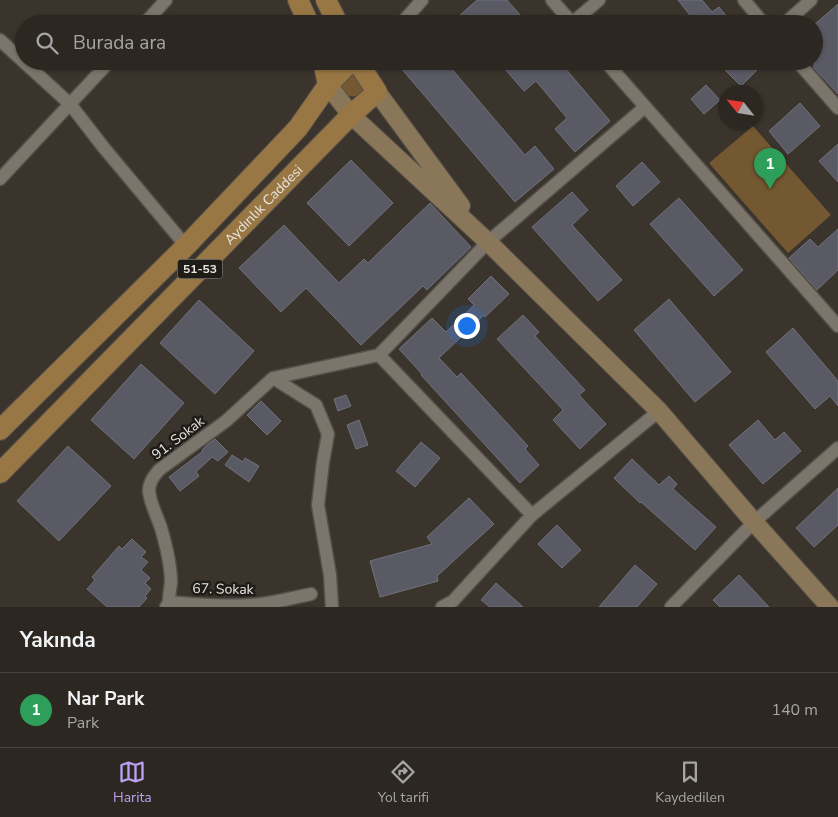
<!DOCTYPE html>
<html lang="tr">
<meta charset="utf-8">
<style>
body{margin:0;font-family:"Nunito Sans",sans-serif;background:#342f2a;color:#f1f3f6}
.compass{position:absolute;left:718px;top:85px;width:45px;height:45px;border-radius:50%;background:#2c2721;box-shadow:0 1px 4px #0004;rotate:300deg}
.you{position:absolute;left:466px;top:325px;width:18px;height:18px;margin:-12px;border:4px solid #fff;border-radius:50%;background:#1a73e8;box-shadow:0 0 0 8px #1a73e833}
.badge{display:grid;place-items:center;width:32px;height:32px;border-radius:50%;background:#bca0f2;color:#fff;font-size:16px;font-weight:700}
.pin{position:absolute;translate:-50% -41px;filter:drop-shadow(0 1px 2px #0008)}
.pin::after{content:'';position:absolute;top:26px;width:18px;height:15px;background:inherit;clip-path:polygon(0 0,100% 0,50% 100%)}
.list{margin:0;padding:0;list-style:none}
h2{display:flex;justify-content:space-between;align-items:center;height:65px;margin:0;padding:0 20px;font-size:21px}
h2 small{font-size:16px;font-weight:400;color:#a6a5a5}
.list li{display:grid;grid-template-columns:32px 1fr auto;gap:15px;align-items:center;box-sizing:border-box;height:75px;padding:0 20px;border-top:1px solid #48443f}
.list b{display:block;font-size:19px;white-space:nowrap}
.list p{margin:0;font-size:16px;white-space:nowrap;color:#a6a5a5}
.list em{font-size:16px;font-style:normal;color:#a6a5a5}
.icon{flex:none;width:28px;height:28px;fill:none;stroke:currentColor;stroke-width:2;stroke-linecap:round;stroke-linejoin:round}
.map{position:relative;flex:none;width:838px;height:607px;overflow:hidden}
.search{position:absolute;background:#2c2721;box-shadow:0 1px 4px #0004;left:15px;right:15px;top:15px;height:55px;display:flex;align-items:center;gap:12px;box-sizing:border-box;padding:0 18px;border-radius:28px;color:#a6a5a5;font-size:19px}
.sheet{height:140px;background:#2c2721}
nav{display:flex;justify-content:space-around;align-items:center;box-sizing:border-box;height:70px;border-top:1px solid #48443f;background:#2c2721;font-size:14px;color:#a6a5a5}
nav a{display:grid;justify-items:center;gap:2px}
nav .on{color:#bca0f2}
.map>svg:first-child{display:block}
.green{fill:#745831}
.building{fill:#595a64;stroke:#70717b}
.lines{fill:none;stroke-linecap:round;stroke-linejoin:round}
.street-casing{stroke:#555049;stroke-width:15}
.secondary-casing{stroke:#555049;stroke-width:20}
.primary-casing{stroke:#555049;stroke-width:22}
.street{stroke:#7c756c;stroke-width:12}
.secondary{stroke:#8a7658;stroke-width:18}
.primary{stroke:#987744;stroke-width:20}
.labels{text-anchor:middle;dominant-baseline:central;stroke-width:5;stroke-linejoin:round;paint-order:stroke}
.shield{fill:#1f1c18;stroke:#aca8a3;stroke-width:1}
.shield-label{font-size:12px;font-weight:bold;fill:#e8e4df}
.street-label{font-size:14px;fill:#e8e4df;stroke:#1f1c18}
</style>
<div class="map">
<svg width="838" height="607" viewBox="0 0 838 607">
<rect width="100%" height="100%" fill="#3a342c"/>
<path class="green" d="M350 74H354L365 87C359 103 337 97 342 83 343 80 348 77 350 74Z
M753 126 831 215 788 253 709 163Z"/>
<path class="building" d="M477 0H507L528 24H450Z
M678 0H702L712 12 719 7 727 17 720 22 722 24H697Z
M838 4V94L814 68V25Z
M395 61H445L525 155 535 146 554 169 515 202Z
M498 61H559L610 121 575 152 555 129 567 118 536 81 524 91Z
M716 61H766L741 86Z
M706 85 720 100 704 114 691 99Z
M800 103 820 126 788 154 769 131Z
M838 144V182L819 161Z
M351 160 393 203 349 246 307 203Z
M642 162 660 182 633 206 616 186Z
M572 192 588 210 572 225 622 280 598 301 532 227Z
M679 198 743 270 714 296 650 224Z
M430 203 471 247 427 290 423 286 361 345 306 288 281 312 239 268 284 225 339 283 364 259 368 263Z
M838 229V270L817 290 789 258 810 239 818 247Z
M491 276 509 294 485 317 484 315 439 358 457 377 461 373 528 446 525 449 539 465 520 483 421 375 422 374 399 349 432 318 446 332 474 305 468 299Z
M669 299 731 372 695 402 634 330Z
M199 300 254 351 215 394 160 343Z
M523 315 539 332 535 336 585 390 579 395 606 424 580 449 553 420 563 410 497 339Z
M793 328 838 381V406L830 396 815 409 766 352Z
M141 364 184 403 134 459 91 420Z
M346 395 351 406 338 411 334 399Z
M261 401 281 421 267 435 247 415Z
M359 420 368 445 356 449 347 425Z
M758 420 775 440 784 432 801 451 763 484 729 445Z
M215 439 228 452 218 461 212 457 196 472 199 476 180 491 169 477 203 451 202 450 208 444Z
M421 442 440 458 415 487 396 471Z
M68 446 111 486 59 541 17 501Z
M232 455 243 462 245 458 259 466 249 482 225 465Z
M632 459 659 485 669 476 677 484 673 489 716 527 695 550 641 502 640 503 614 478Z
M838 488V525L814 547 796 528Z
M469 498 494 524 437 576 438 581 380 597 370 561 432 544 427 537Z
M557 525 581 550 562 568 538 544Z
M132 539 146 552 141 557 148 562 141 570 150 578 145 583 151 589 145 596 147 598 139 607H107L87 589 95 580 92 577 119 546 122 549Z
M635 565 657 584 637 607H599Z
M739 575 769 607H720L713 600Z
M496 583 523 607H490L481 600Z"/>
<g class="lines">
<defs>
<path id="street" d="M552 0 573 24
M744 0 764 24
M572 23 599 0
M144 24 166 0
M401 24 422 0
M784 24 811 0
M0 40 70 104 104 148 186 246
M605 61 838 326
M797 61 838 108
M0 179 110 61
M379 355 532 515 659 411
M273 378 379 355 488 242 645 107
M273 378 316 405 328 434 323 462 318 505 330 575 332 607
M169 602C169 596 170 589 171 583 171 565 166 545 161 528 157 516 150 503 149 491 149 482 154 476 159 470L226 421 273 378
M166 607 169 602C195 604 223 607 250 605 271 604 291 598 311 594
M442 607 453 601 532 515
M671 607 754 522 838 448"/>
<path id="secondary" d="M328 85 351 115 488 242 659 411 754 522 830 607
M377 92 461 206"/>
<g id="primary">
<path d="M298 0 309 24"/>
<path d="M326 0 338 24"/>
<path d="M328 85 351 61"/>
<path d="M0 430 186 246 298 128 328 85 323 61"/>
<path id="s1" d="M0 473 351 115 377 92 357 61"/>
</g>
</defs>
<use href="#street" class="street-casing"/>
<use href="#secondary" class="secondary-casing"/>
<use href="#primary" class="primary-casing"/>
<use href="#street" class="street"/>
<use href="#secondary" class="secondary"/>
<use href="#primary" class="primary"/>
</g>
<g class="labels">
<rect class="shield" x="177.5" y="259.5" width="45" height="19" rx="4"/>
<g class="shield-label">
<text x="200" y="269">51-53</text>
</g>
<g class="street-label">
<text stroke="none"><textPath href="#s1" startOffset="376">Aydınlık Caddesi</textPath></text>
<text transform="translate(178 438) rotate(-37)">91. Sokak</text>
<text transform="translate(223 589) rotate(1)">67. Sokak</text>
</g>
</g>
</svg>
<svg class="compass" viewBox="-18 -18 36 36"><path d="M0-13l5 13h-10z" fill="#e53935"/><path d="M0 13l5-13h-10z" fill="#a6a5a5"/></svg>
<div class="you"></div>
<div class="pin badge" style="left:770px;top:189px;background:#2e9e5b">1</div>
<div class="search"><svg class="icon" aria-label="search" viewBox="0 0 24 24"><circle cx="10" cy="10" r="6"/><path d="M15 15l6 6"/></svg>Burada ara</div>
</div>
<section class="sheet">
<h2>Yakında<small></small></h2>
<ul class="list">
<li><span class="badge" style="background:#2e9e5b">1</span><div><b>Nar Park</b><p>Park</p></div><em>140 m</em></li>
</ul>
</section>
<nav>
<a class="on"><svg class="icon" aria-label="map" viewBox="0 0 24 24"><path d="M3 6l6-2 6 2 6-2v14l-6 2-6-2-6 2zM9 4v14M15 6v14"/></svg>Harita</a>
<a><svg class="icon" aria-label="directions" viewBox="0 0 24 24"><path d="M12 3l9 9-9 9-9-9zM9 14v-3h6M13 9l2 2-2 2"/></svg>Yol tarifi</a>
<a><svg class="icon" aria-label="saved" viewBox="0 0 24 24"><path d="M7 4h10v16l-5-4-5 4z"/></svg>Kaydedilen</a>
</nav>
